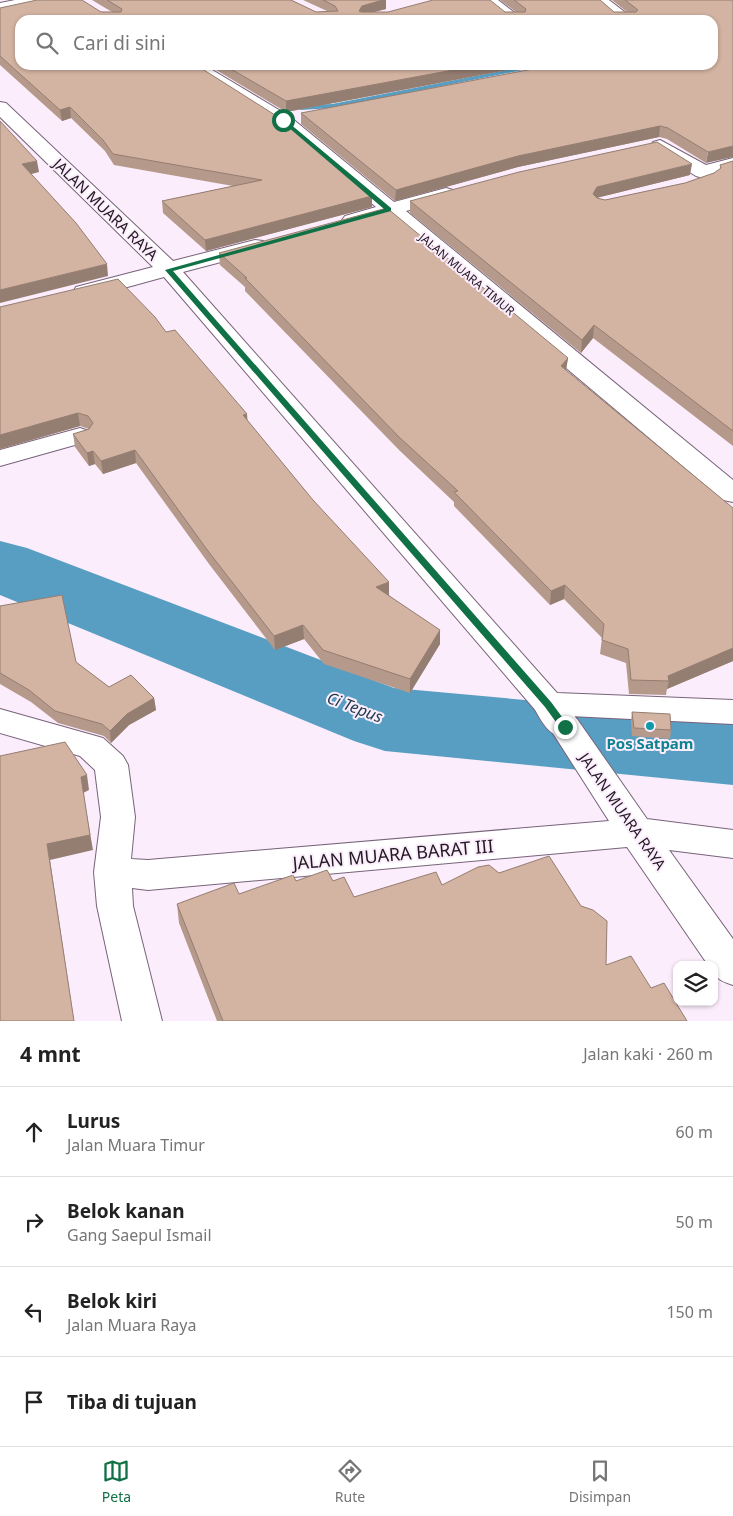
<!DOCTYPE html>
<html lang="id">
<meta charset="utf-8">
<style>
body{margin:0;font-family:"Noto Sans",sans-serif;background:#f2f2f2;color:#222}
.controls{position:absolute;right:15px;bottom:15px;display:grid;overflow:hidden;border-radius:10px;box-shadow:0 1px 4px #0004}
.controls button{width:45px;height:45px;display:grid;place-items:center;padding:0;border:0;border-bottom:1px solid #e0e0e0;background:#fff;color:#222;font:25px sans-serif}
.stop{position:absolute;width:15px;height:15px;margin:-11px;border:4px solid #117146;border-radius:50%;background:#fff}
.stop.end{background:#117146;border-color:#fff;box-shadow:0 1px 5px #0008}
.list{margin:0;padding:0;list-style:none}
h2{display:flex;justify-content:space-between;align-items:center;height:65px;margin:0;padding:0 20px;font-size:21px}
h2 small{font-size:16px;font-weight:400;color:#767676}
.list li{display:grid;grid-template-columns:32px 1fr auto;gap:15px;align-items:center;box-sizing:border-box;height:90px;padding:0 20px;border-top:1px solid #e0e0e0}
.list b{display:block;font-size:19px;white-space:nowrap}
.list p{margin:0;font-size:16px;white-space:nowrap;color:#767676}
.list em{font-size:16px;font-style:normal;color:#767676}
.icon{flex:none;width:28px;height:28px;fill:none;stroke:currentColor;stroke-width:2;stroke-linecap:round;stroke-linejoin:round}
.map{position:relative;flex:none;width:733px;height:1021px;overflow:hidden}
.search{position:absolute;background:#fff;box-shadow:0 1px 4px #0004;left:15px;right:15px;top:15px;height:55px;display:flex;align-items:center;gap:12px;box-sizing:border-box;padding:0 18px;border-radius:15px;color:#767676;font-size:19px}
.sheet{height:425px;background:#fff}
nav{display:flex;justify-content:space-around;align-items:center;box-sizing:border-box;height:70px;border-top:1px solid #e0e0e0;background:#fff;font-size:14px;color:#767676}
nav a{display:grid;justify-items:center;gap:2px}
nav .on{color:#117146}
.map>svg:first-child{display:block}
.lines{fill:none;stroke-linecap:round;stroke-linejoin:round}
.stream{fill:#589ec3;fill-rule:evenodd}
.river{fill:#589ec3;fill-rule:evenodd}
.minor-casing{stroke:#78637a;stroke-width:2}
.tertiary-casing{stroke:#78637a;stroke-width:2}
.minor{fill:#fff;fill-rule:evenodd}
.tertiary{fill:#fff;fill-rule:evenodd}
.wall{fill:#b59a8b}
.shaded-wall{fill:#947d71}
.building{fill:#d3b3a2;stroke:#947d71}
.route{fill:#117146}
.culture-dot{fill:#0f9aa8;stroke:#fcedfd;stroke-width:2}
.labels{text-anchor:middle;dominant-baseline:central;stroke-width:4;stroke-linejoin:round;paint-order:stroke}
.far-street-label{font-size:12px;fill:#221922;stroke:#fcedfd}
.street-label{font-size:15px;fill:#221922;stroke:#fcedfd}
.culture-label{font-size:15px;font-weight:bold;fill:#0d838f;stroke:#fcedfd}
.water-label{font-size:16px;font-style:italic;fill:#1b3b4b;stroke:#fcedfd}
.near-street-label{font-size:18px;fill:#221922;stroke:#fcedfd}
</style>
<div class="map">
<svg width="733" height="1021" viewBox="0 0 733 1021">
<rect width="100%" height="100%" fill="#fcedfd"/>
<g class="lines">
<path class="stream" d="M532 65H548L332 108 301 110 289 104 293 102 302 105 332 104Z"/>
<path class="river" d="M0 541 27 548 394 688 733 719V785L385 751 354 741 0 595Z"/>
<defs>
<path id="minor" d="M15 0H44L41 3 0 13V3Z
M480 0H498L524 20H506Z
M591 0H609L635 20H614Z
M184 65H204L289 116 394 202 446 188 453 190 456 194 453 198 406 211 733 480V502L723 500 387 217 352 226 345 224 342 220 345 216 376 207 277 124Z
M0 102 6 103 173 261 255 240 263 241 266 246 263 251 183 272 557 693 733 700V724L570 716 577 719 647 819 733 830V858L669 850 733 939V985C721 981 714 979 714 965H708L627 847 148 890 132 888 133 906 162 1021H122L97 906 94 872 101 817 95 770 80 756 0 733V709L103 738 123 756 128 765 135 817 131 859 148 860 609 821 549 727 553 719 562 716 537 712 164 277 84 299 76 297 73 292 76 287 153 267 0 117Z
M660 140 706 165 733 158V170L703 178 696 176 653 150 651 146 653 142Z
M80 428 89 431 93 436 89 441 0 466V450Z"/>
<path id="tertiary" d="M548 692C564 697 573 712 581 727L577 735C551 743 543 724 532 704L537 696Z"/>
</defs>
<use href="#minor" class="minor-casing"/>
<use href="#tertiary" class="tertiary-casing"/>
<use href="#minor" class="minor"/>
<use href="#tertiary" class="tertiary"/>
</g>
<path class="wall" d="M92 0H291L316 12 327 11 303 0H386V9L374 12H516L500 0H600L614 12H627L612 0H733L706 163 667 139 659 137 518 167 395 201 301 124V113L713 65V20H20L372 196V207L206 251 163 213 162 201 233 186 114 165 105 151 71 118 62 121 0 65V8L112 12Z
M208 65H533L286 112Z
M733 161V446L593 338 581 353 410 213V201L690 175 596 198 605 200 685 183 714 173 720 169V165Z
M219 253 568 358 566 370 733 661 667 689 666 695 629 694 626 663 600 654 602 638 564 599 550 605 454 506V502L399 450 245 291V287L220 265Z
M166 332 247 414V420L389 595 440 644 410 693 324 664 304 639 275 650 209 564 136 463 103 474 95 464 89 466 75 447 73 434 89 429 80 426 0 449Z
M0 606 109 687 154 698 156 710 129 725 111 743 104 736 58 723 31 702 0 684Z
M632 712 671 730 670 739 632 736 631 721Z
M296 881H333L354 897 442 885 606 965 651 988 687 1021H217L179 923 177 904 239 894Z"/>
<path class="shaded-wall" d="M383 0H386V9L362 15 359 11 362 6Z
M480 65H533L286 112V101Z
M70 107 71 118 62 121 60 110Z
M660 126 659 137 518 167 395 201 396 190 518 156Z
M733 146V157L706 163 708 152Z
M37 161 39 172 24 176 22 164Z
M692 164 690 175 596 198 593 194 597 187Z
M372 196V207L206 251 205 240Z
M107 264 108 276 0 303V290Z
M594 325 593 338 581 353 582 340Z
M568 358 566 370 561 366Z
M78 413 80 426 0 449V435Z
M247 414 248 427 243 415Z
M135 450 136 463 103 474 101 461Z
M93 451 95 464 89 466 87 453Z
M389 582V596L376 587Z
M565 585 564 599 550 605 551 591Z
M303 625 304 639 275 650 274 636Z
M440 630V644L410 693V679Z
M733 648V661L667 689 669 681 668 676Z
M154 698 156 710 129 725 111 743 110 731 127 714Z
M87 775 89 790 83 793 93 850 50 860 74 1021 47 844 81 777Z"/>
<path class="building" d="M37 0H82L101 12H121L122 9 107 0H291L316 12 338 11 335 6 323 0H383L362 6 359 11 361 12H388L433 0H490L505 12H525L526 9 514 0H600L614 12H636L638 10 625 0H733V146L708 152 668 128 660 126 518 156 396 190 301 113 554 65H713V20H20V65H196L275 115 372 196 205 240 162 201 262 180 113 154 103 140 70 107 60 110 0 56V8Z
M224 65H480L286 101Z
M0 121 37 161 22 164 76 223 107 264 0 290Z
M657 142 692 164 597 187 593 194 597 198 605 200 685 183 714 173 721 168 720 165 733 161V431L594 325 582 340 410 201 519 172Z
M387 208 568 358 561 366 733 508V648L668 676 669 681 631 680 628 649 602 640 604 624 565 585 551 591 454 492 458 491 399 437 245 278H247L219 253Z
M118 279 155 317 166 332 175 330 247 414 243 415 313 500 389 582 376 587 440 630 410 679 323 650 303 625 274 636 208 551 135 450 101 461 93 451 87 453 73 434 89 429 93 423 88 416 78 413 0 435V307Z
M62 595 76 662 109 687 131 675 154 698 127 714 110 731 102 724 55 711 29 690 0 673V606Z
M632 712 670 714 671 730 634 728Z
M65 742 87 775 81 777 90 835 47 844 74 1021H0V756Z
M549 856 581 906 593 910 607 921 606 965 631 956 651 988 664 983 687 1021H223L177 904 234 883 239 894 293 875 296 881 327 870 333 881 344 877 354 897 436 872 442 885 478 867 489 865 499 873Z"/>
<path class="route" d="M283 118 391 208V211L173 271 551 702 568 725V729H561L545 707 165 270 384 209 281 121Z"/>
<circle class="culture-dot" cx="650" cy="726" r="5"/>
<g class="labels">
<g class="far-street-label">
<text transform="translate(467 274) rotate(40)">JALAN MUARA TIMUR</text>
</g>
<g class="street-label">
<text transform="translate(106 209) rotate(44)">JALAN MUARA RAYA</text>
<text transform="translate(623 811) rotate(55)">JALAN MUARA RAYA</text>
</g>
<g class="culture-label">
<text x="650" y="743">Pos Satpam</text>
</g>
<g class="water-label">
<text transform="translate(355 707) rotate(21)">Ci Tepus</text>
</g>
<g class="near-street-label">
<text transform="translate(393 854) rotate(-5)">JALAN MUARA BARAT III</text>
</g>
</g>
</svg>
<div class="controls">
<button><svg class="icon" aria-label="layers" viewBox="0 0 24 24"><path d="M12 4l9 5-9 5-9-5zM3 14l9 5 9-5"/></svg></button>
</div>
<div class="stop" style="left:283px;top:120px"></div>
<div class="stop end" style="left:565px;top:727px"></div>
<div class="search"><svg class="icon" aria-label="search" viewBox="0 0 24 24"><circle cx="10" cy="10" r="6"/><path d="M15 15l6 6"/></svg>Cari di sini</div>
</div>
<section class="sheet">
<h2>4 mnt<small>Jalan kaki · 260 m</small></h2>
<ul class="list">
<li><svg class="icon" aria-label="ahead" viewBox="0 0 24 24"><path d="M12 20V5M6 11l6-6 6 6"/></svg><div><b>Lurus</b><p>Jalan Muara Timur</p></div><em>60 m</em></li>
<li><svg class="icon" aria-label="right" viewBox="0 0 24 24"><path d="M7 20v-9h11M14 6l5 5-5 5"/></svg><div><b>Belok kanan</b><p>Gang Saepul Ismail</p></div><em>50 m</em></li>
<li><svg class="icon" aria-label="left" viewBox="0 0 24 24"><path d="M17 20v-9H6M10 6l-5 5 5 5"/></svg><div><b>Belok kiri</b><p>Jalan Muara Raya</p></div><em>150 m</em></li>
<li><svg class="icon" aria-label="arrive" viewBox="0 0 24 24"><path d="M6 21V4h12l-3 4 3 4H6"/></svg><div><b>Tiba di tujuan</b></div></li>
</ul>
</section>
<nav>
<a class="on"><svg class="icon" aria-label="map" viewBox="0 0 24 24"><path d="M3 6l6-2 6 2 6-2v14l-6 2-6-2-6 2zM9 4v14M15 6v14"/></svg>Peta</a>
<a><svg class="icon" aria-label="directions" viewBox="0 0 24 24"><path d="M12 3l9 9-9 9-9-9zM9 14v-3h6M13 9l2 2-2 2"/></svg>Rute</a>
<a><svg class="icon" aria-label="saved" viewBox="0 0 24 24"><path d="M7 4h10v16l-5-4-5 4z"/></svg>Disimpan</a>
</nav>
